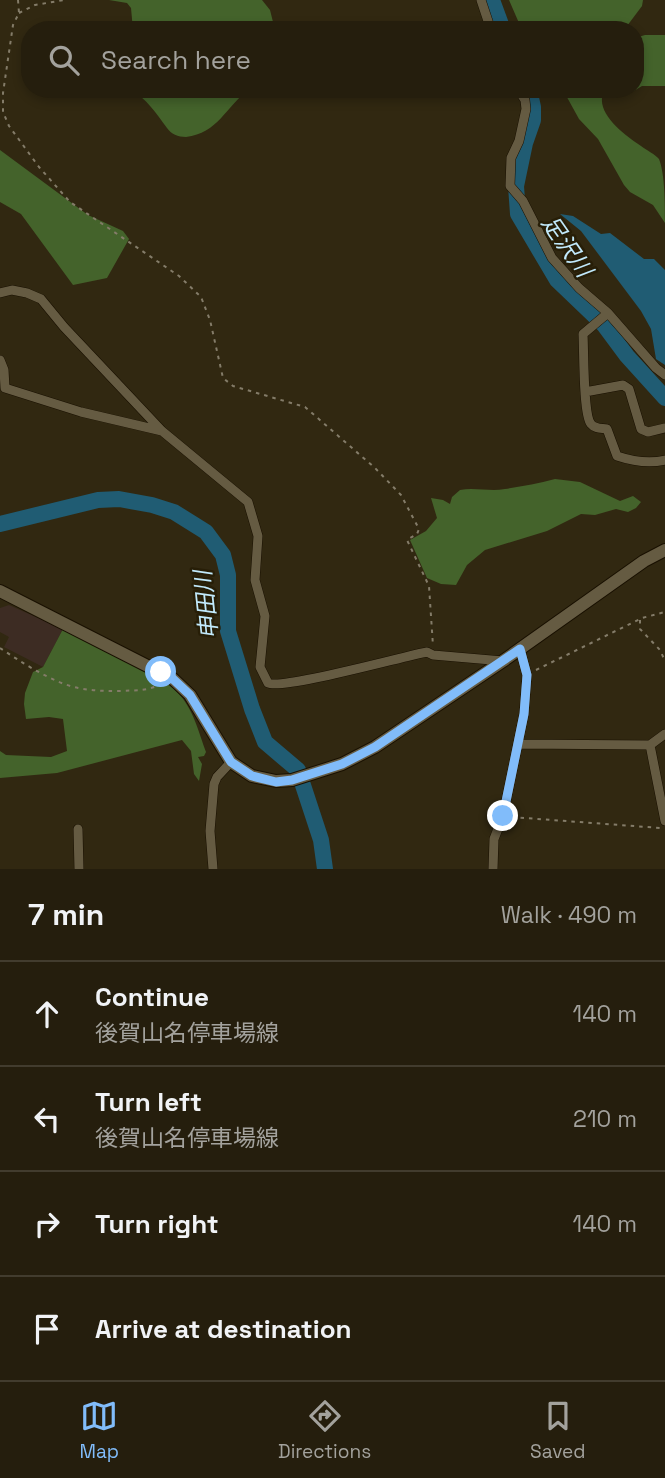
<!DOCTYPE html>
<meta charset="utf-8">
<style>
body{margin:0;font-family:"Space Grotesk","Noto Sans JP",sans-serif;background:#2d2716;color:#f1f3f6}
.stop{position:absolute;width:21px;height:21px;margin:-16px;border:5px solid #81bcfa;border-radius:50%;background:#fff}
.stop.end{background:#81bcfa;border-color:#fff;box-shadow:0 2px 7px #0008}
.list{margin:0;padding:0;list-style:none}
h2{display:flex;justify-content:space-between;align-items:center;height:91px;margin:0;padding:0 28px;font-size:30px}
h2 small{font-size:23px;font-weight:400;color:#a3a29d}
.list li{display:grid;grid-template-columns:46px 1fr auto;gap:21px;align-items:center;box-sizing:border-box;height:105px;padding:0 28px;border-top:2px solid #423c2e}
.list b{display:block;font-size:26px;white-space:nowrap}
.list p{margin:0;font-size:23px;white-space:nowrap;color:#a3a29d}
.list em{font-size:23px;font-style:normal;color:#a3a29d}
.icon{flex:none;width:38px;height:38px;fill:none;stroke:currentColor;stroke-width:2;stroke-linecap:round;stroke-linejoin:round}
.map{position:relative;flex:none;width:665px;height:869px;overflow:hidden}
.search{position:absolute;background:#251e0d;box-shadow:0 4px 10px #0003;left:21px;right:21px;top:21px;height:77px;display:flex;align-items:center;gap:18px;box-sizing:border-box;padding:0 24px;border-radius:28px;color:#a3a29d;font-size:26px}
.sheet{height:511px;background:#251e0d}
nav{display:flex;justify-content:space-around;align-items:center;box-sizing:border-box;height:98px;border-top:2px solid #423c2e;background:#251e0d;font-size:19px;color:#a3a29d}
nav a{display:grid;justify-items:center;gap:4px}
nav .on{color:#81bcfa}
.map>svg:first-child{display:block}
.commercial{fill:#3d2c23}
.forest{fill:#44632b}
.water{fill:#205c73}
.lines{fill:none;stroke-linecap:round;stroke-linejoin:round}
.river{stroke:#205c73;stroke-width:16}
.minor-casing{stroke:#191000;stroke-width:10}
.secondary-casing{stroke:#191000;stroke-width:14}
.path{stroke:#847c69;stroke-width:2;stroke-dasharray:3.5 5;stroke-linecap:butt}
.minor{stroke:#655b42;stroke-width:9}
.secondary{stroke:#655b42;stroke-width:12}
.route{stroke:#81bcfa;stroke-width:9}
.labels{text-anchor:middle;dominant-baseline:central;stroke-width:5;stroke-linejoin:round;paint-order:stroke}
.water-label{font-size:23px;font-style:italic;fill:#c2eafc;stroke:#271e07}
</style>
<div class="map">
<svg width="665" height="869" viewBox="0 0 665 869">
<rect width="100%" height="100%" fill="#312811"/>
<path class="commercial" d="M9 605 63 629 43 667 4 647 9 637 0 632V608Z"/>
<path class="forest" d="M109 0H262L270 10 275 30H133L131 8 127 3Z
M509 0H643L642 6 624 30H522Z
M645 35H665V86H642L627 95 602 98C600 117 626 136 641 146 646 150 655 154 659 159 665 174 665 205 665 223L653 205 630 192 624 185 598 139 579 119 563 90 635 89V38Z
M130 89H249C225 108 218 133 186 137 178 137 171 134 167 128 156 113 147 99 130 89Z
M0 150 88 215 123 231 129 239 107 278 73 285 21 214 0 202Z
M555 479 580 482 620 501 633 496 641 502 636 508 628 512 616 509 595 515 581 514 547 531 485 550 467 565 456 585 441 584 427 578 410 540 426 531 437 518 431 498 443 500 450 504 452 497 460 490C475 487 490 492 505 489 522 486 538 484 555 479Z
M63 629C93 644 157 671 178 693 193 708 199 733 206 752L204 756 198 757 202 764 199 781 194 774 191 751 182 740 57 773 0 778V751L6 755 51 757 67 751 63 719 49 717 26 719 24 704 25 693 33 672 43 667Z"/>
<path class="water" d="M560 214 573 216 601 234 610 233 644 259H654L665 270V365L656 359 651 329 641 311 581 231Z"/>
<g class="lines">
<path class="river" d="M492 0 503 30
M529 89 533 107V120L525 143 516 186 518 214 557 280 604 325 627 356 665 398
M0 524 98 500 119 499 152 505 174 512 206 532 223 555 228 575V631L252 709 265 742 298 770 321 840 325 869"/>
<defs>
<path id="minor" d="M481 0 491 30
M518 89 525 100 526 109 519 141 511 158 510 186 523 201 552 258 579 288 608 313 656 368 665 375
M0 293 12 290 27 293 41 299 64 327 162 431 248 502 258 536 255 580 265 616 260 667 268 683C283 690 401 657 427 652L433 655 503 661
M608 313 583 334C584 350 583 415 591 424 595 429 601 428 607 429L617 456C632 461 649 464 665 460
M0 360 4 370 5 388 81 412 162 431
M585 392 623 385 629 389 641 429 648 432 665 428
M519 744 650 745 665 734
M650 745 665 821
M78 829 79 869
M213 869 210 831 214 784 217 777 231 762
M493 869 494 839 503 816 524 714 527 675 520 649"/>
<path id="secondary" d="M0 591 173 679 190 695 231 762 252 776 276 781 292 780 342 764 375 747 503 661 644 561 665 550"/>
</defs>
<use href="#minor" class="minor-casing"/>
<use href="#secondary" class="secondary-casing"/>
<path class="path" d="M18 0 19 13 13 25 3 93V112L9 126 39 167 70 202 179 276 201 297 210 320 223 378 233 386 305 407 375 468 401 495 419 529 417 534 407 540 429 586 433 646
M19 13 35 5 64 0
M640 620V629L660 650 665 661
M0 648C21 662 53 683 78 688 93 691 107 691 122 691 136 690 147 691 159 685
M536 670 642 618 665 612
M512 817 660 828"/>
<use href="#minor" class="minor"/>
<use href="#secondary" class="secondary"/>
</g>
<g class="lines">
<path class="route" d="M161 672 173 679 190 695 231 762 252 776 276 782 292 780 342 764 375 747 520 649 527 675 524 714 503 816"/>
</g>
<g class="labels">
<g class="water-label">
<text transform="translate(567 246) rotate(55)">足沢川</text>
<text transform="translate(206 605) rotate(-96)">申田川</text>
</g>
</g>
</svg>
<div class="stop" style="left:161px;top:672px"></div>
<div class="stop end" style="left:503px;top:816px"></div>
<div class="search"><svg class="icon" aria-label="search" viewBox="0 0 24 24"><circle cx="10" cy="10" r="6"/><path d="M15 15l6 6"/></svg>Search here</div>
</div>
<section class="sheet">
<h2>7 min<small>Walk · 490 m</small></h2>
<ul class="list">
<li><svg class="icon" aria-label="ahead" viewBox="0 0 24 24"><path d="M12 20V5M6 11l6-6 6 6"/></svg><div><b>Continue</b><p>後賀山名停車場線</p></div><em>140 m</em></li>
<li><svg class="icon" aria-label="left" viewBox="0 0 24 24"><path d="M17 20v-9H6M10 6l-5 5 5 5"/></svg><div><b>Turn left</b><p>後賀山名停車場線</p></div><em>210 m</em></li>
<li><svg class="icon" aria-label="right" viewBox="0 0 24 24"><path d="M7 20v-9h11M14 6l5 5-5 5"/></svg><div><b>Turn right</b></div><em>140 m</em></li>
<li><svg class="icon" aria-label="arrive" viewBox="0 0 24 24"><path d="M6 21V4h12l-3 4 3 4H6"/></svg><div><b>Arrive at destination</b></div></li>
</ul>
</section>
<nav>
<a class="on"><svg class="icon" aria-label="map" viewBox="0 0 24 24"><path d="M3 6l6-2 6 2 6-2v14l-6 2-6-2-6 2zM9 4v14M15 6v14"/></svg>Map</a>
<a><svg class="icon" aria-label="directions" viewBox="0 0 24 24"><path d="M12 3l9 9-9 9-9-9zM9 14v-3h6M13 9l2 2-2 2"/></svg>Directions</a>
<a><svg class="icon" aria-label="saved" viewBox="0 0 24 24"><path d="M7 4h10v16l-5-4-5 4z"/></svg>Saved</a>
</nav>
